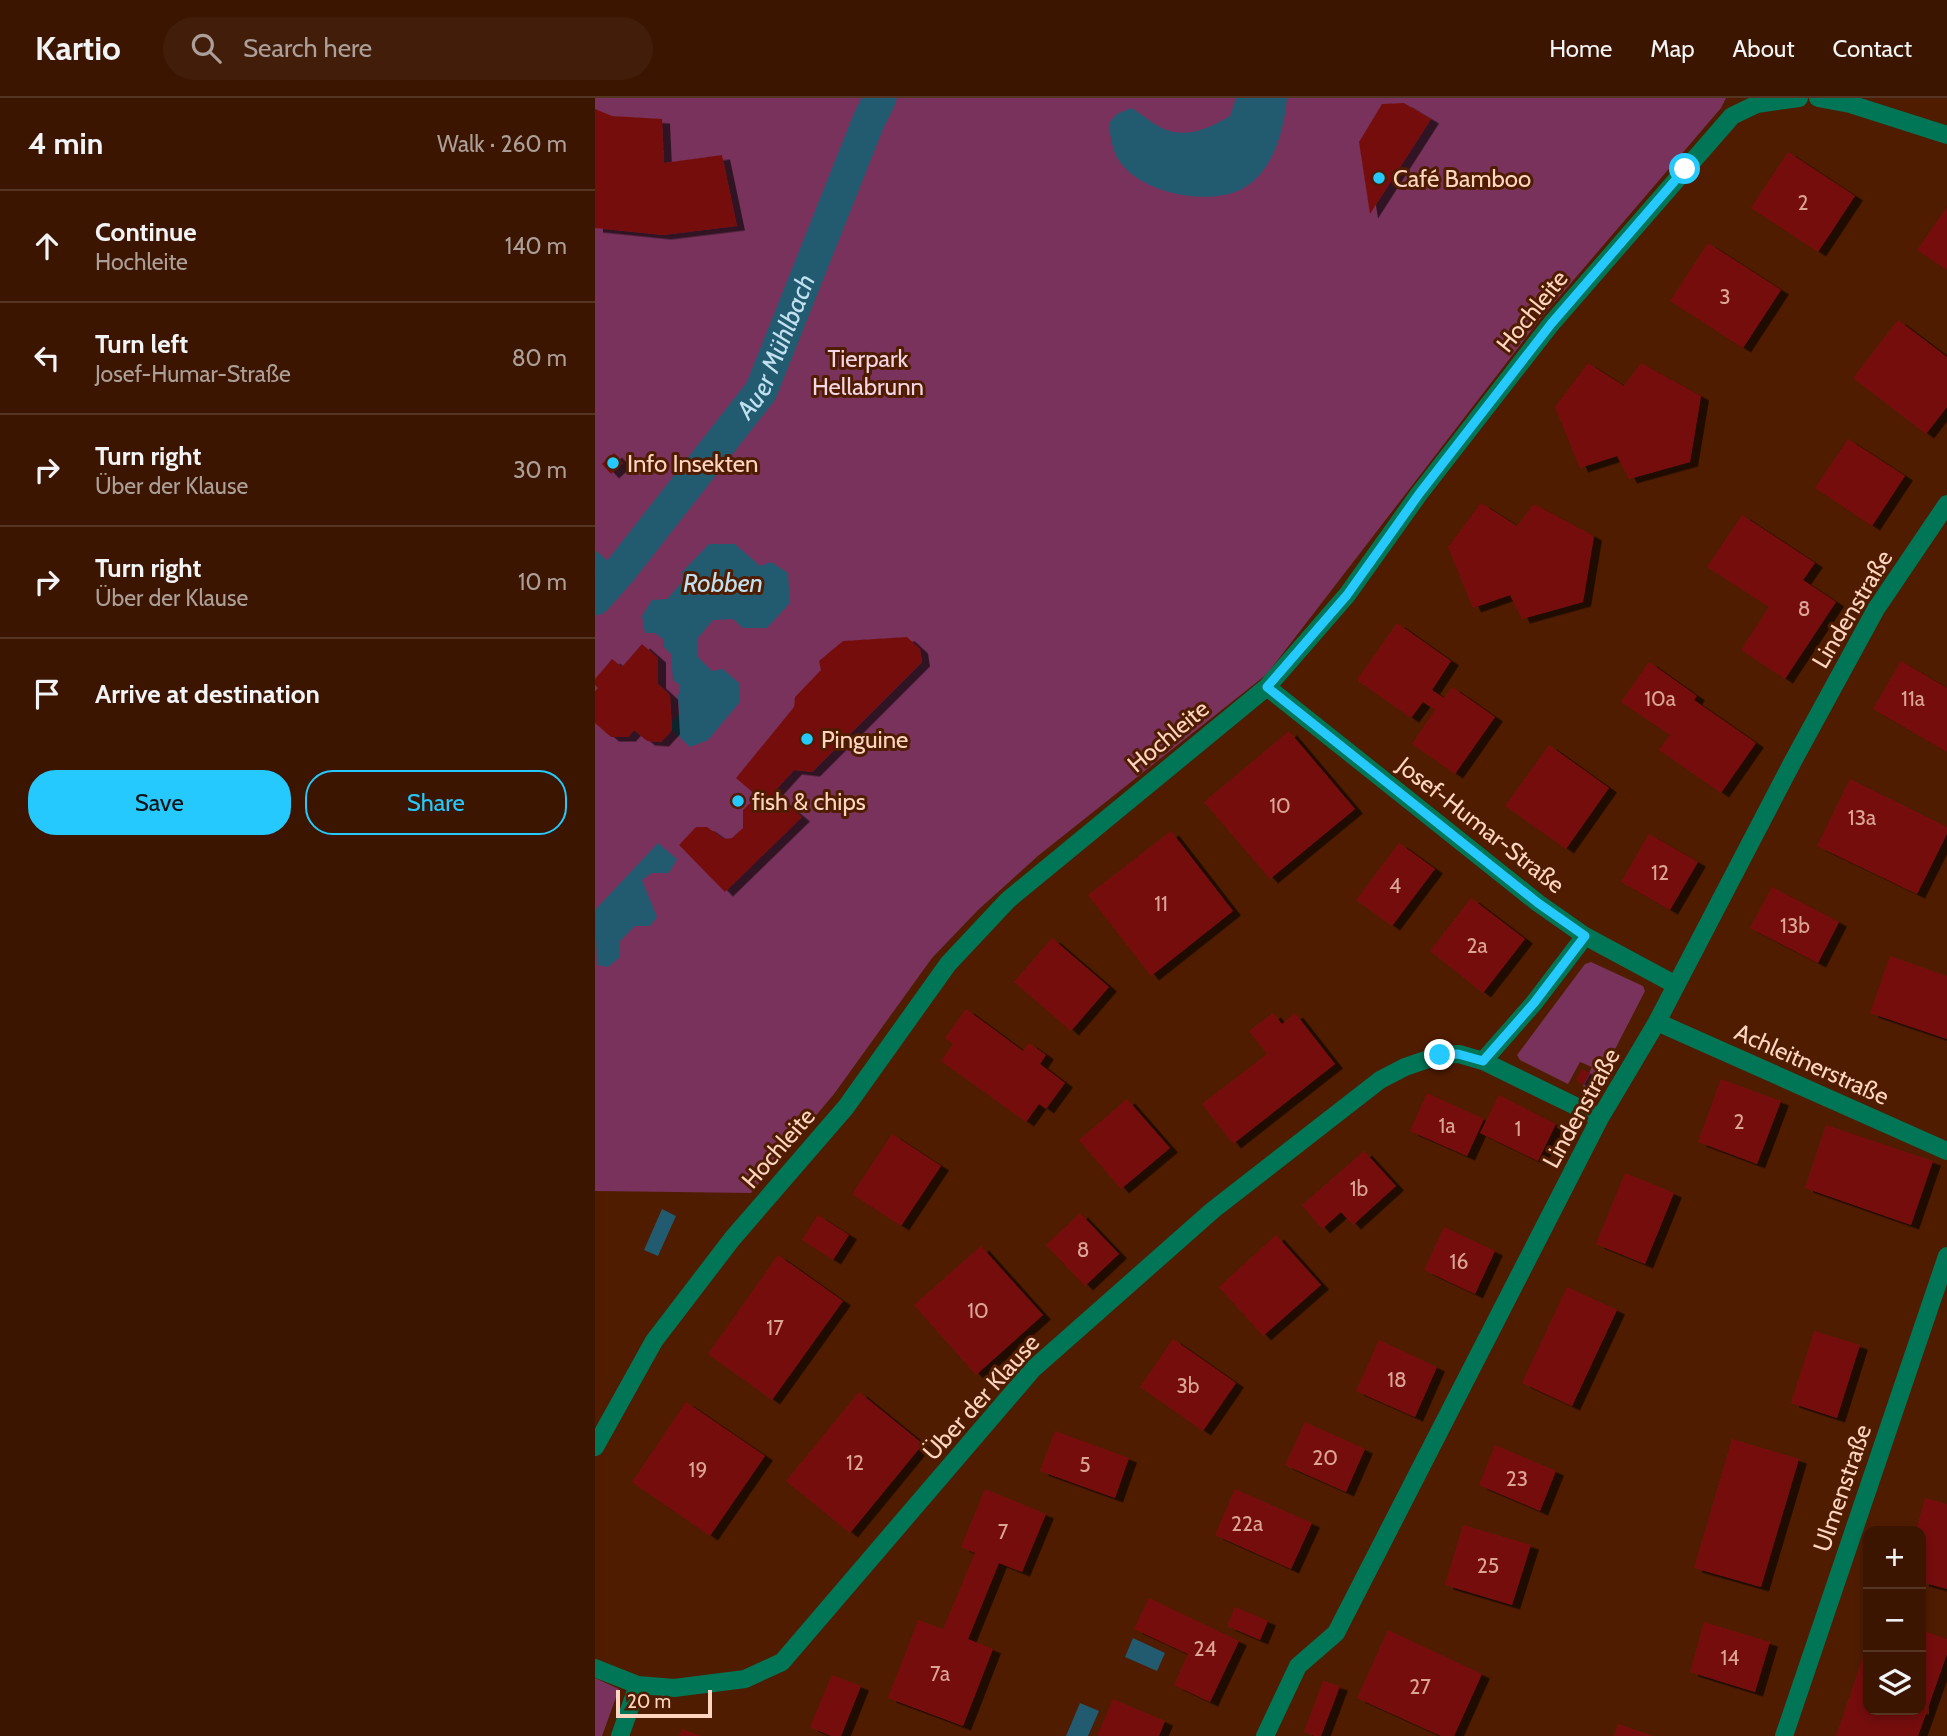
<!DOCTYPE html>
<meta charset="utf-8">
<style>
body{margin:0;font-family:Cabin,sans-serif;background:#421e0a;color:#f1f3f6}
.controls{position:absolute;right:21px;bottom:21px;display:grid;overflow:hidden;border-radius:14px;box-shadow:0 4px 10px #0003}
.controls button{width:63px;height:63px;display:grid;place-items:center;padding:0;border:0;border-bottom:2px solid #543422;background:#3b1500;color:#f1f3f6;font:35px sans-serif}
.scale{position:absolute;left:21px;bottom:18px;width:96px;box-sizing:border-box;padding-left:7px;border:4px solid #fed5c1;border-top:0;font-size:19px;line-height:24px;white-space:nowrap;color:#fed5c1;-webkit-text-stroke:5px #4f1c00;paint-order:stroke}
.stop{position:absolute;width:21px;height:21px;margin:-16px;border:5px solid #25c9fe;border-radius:50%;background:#fff}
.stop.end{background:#25c9fe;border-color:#fff;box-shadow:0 2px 7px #0008}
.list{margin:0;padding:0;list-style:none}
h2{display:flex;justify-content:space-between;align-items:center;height:91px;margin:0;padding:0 28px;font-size:30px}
h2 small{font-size:23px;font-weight:400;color:#ac9f99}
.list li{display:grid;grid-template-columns:46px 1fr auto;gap:21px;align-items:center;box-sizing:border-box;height:112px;padding:0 28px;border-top:2px solid #543422}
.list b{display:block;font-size:26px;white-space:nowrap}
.list p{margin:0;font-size:23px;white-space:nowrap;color:#ac9f99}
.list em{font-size:23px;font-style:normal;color:#ac9f99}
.actions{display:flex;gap:14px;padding:21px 28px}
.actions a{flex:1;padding:16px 0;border:2px solid #25c9fe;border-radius:28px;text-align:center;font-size:24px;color:#25c9fe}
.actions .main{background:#25c9fe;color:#111}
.icon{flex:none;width:38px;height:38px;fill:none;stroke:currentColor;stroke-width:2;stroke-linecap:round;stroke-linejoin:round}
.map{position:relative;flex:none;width:1352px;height:1638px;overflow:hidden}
header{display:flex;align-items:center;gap:42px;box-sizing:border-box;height:98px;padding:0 35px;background:#3b1500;border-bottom:2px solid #543422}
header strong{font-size:33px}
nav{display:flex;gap:38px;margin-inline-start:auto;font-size:24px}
.search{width:490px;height:63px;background:#421e0a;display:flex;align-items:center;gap:18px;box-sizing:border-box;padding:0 24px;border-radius:38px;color:#ac9f99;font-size:26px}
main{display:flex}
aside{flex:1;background:#3b1500}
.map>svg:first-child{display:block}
.green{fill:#79325b}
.water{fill:#225a6f}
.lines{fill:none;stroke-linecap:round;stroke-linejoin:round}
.canal{stroke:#225a6f;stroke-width:33}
.building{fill:#751011;filter:url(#shadow)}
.minor{stroke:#007657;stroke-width:18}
.route{stroke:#25c9fe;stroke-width:9}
.poi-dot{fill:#25c9fe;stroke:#4f1c00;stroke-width:2.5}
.labels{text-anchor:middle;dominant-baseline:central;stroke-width:6;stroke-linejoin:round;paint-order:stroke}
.number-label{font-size:21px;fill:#dca495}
.poi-label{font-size:24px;fill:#fed5c1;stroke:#4f1c00;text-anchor:start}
.street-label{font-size:24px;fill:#fed5c1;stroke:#4f1c00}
.park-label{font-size:24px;fill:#f4d5e5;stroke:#4f1c00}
.water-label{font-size:26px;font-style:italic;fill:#c1e1f0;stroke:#4f1c00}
</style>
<header>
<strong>Kartio</strong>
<div class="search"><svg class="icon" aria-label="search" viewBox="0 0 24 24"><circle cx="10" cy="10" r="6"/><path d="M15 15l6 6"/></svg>Search here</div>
<nav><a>Home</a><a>Map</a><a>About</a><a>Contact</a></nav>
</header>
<main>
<aside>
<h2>4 min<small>Walk · 260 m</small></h2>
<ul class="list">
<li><svg class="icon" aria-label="ahead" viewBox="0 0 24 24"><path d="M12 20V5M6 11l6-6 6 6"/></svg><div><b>Continue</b><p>Hochleite</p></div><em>140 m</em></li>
<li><svg class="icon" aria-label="left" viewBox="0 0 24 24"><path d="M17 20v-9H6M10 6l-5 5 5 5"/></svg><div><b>Turn left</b><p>Josef-Humar-Straße</p></div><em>80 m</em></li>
<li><svg class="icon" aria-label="right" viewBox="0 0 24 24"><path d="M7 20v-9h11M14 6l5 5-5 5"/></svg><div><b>Turn right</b><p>Über der Klause</p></div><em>30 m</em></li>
<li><svg class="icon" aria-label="right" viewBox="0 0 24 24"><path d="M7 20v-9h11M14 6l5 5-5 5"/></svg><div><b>Turn right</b><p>Über der Klause</p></div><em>10 m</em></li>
<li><svg class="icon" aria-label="arrive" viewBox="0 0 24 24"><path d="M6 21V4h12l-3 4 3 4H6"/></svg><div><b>Arrive at destination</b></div></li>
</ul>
<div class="actions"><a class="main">Save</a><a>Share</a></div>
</aside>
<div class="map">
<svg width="1352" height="1638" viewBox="0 0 1352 1638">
<defs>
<filter id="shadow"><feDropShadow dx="8" dy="4.5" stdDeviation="0" flood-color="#0009"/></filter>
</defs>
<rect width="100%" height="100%" fill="#4f1c00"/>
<path class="green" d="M0 0H1131L1126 10 946 220 672 576 444 757 383 812 337 860 239 996 156 1095 0 1093Z
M996 864 1048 888 1050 893 998 994 986 992 997 969 985 964 973 986 925 962 922 957 990 866Z
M0 1580 24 1591 7 1638H0Z"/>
<path class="water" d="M641 0H692C689 33 678 76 645 92 611 108 544 95 523 61 517 51 515 37 514 25L522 16 536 10C546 15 555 24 565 29 589 42 613 31 635 18Z
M114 446H140L165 468 176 464 193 475 195 505 172 530H148L138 521 118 522 103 540V559L117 573 128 571 145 586V604L113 642 95 649 77 632V624L84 616 83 597 85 593V587L78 582 76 556 69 549 68 541 60 535H50L47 518 57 502 72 501 88 483 87 474Z
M0 452 25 473 0 501Z
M63 745 82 761 74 775H57L47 782 62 819 55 828H40L24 844V860L13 869 2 867 0 812Z
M67 1111 81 1118 63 1158 49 1152Z
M538 1540 570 1555 562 1573 530 1559Z
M485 1605 504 1613 493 1638H471Z"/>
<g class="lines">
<path class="canal" id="s1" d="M0 501 25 473 166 293 274 22 285 0"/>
</g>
<path class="building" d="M809 5 836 21 775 116 764 44 787 6Z
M0 11 17 18 67 21 69 65 127 57 142 128 68 137 0 130Z
M1193 54 1260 98 1223 154 1156 110Z
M1352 109V172L1322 152Z
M1113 145 1186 192 1148 250 1075 203Z
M1303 222 1352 259V309L1331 336 1258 280Z
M993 265 1029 288 1046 265 1106 298 1095 364 1034 381 1022 358 985 370 960 309Z
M1253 341 1310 378 1277 428 1220 390Z
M19 355 28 365 16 376 7 366Z
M886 405 922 428 939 406 999 438 988 504 927 521 915 497 878 510 853 449Z
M1147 417 1220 465 1208 482 1241 504 1190 581 1146 552 1174 509 1112 469Z
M802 525 856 563 837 592 849 600 857 589 900 619 860 676 817 646 840 612 828 604 816 620 762 582Z
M312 539 325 551 327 564 217 674 199 672 178 695 207 719 130 794 84 747 101 729H112L129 741 137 740 148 730V712L162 698 141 680 199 609 200 599 226 572 224 563 248 543Z
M47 546 63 560V586L75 597 77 632 66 644 52 643 39 632 33 639H16L0 625V593L3 590 0 587V581L17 561 27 569Z
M1306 563 1352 590V654L1278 611Z
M1054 564 1102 598 1099 602 1161 645 1126 695 1064 652 1075 637 1026 604Z
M694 633 760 711 675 781 609 704Z
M954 647 1014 690 971 751 910 708Z
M1255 681 1352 729V736L1322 796 1222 748Z
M576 733 638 813 556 878 493 797Z
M1054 736 1103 764 1075 812 1026 784Z
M804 745 840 771 797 828 761 802Z
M1177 789 1244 824 1223 865 1155 830Z
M876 800 930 841 888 895 835 853Z
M457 840 514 889 476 933 419 884Z
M1295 858 1352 878V941L1275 915Z
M371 911 428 953 434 945 451 957 445 966 470 985 451 1011 444 1006 431 1024 346 963 358 946 350 940Z
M678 915 687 926 700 915 740 966 638 1046 607 1006 672 956 654 933Z
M987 971 995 975 988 987 981 982Z
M1126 981 1186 1003 1162 1066 1103 1044Z
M832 995 889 1021 872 1058 815 1033Z
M904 997 961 1026 943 1063 885 1035Z
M532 1001 575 1050 526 1091 484 1042Z
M1231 1027 1338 1063 1316 1127 1210 1090Z
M297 1036 346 1068 306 1128 257 1096Z
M769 1053 801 1088 758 1127 746 1114 727 1131 707 1107Z
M1030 1075 1079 1095 1050 1166 1001 1146Z
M485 1115 524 1156 490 1188 451 1147Z
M223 1117 254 1137 238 1162 207 1142Z
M849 1129 900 1153 880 1196 829 1172Z
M681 1137 726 1187 668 1238 624 1189Z
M386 1148 448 1217 381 1277 319 1207Z
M183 1157 248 1203 177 1302 113 1256Z
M972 1189 1022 1212 977 1308 927 1285Z
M1219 1233 1265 1247 1242 1320 1196 1305Z
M578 1241 641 1285 608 1333 545 1289Z
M784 1242 842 1269 820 1319 761 1293Z
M264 1294 328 1346 255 1435 191 1383Z
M91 1304 170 1358 115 1438 37 1384Z
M710 1324 770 1351 751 1394 690 1367Z
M460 1333 534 1360 520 1400 445 1373Z
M1137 1341 1204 1361 1166 1489 1099 1470Z
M900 1347 961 1373 945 1413 884 1387Z
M390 1391 451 1416 427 1474 404 1465 373 1541 398 1551 368 1628 293 1600 323 1522 348 1531 380 1455 366 1449Z
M640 1391 717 1425 696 1471 620 1437Z
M1330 1400 1352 1406V1491L1326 1484V1433H1321Z
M868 1427 936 1447 917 1507 850 1487Z
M554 1500 644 1543 615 1604 579 1587 593 1556 539 1531Z
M640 1509 673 1523 665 1542 632 1528Z
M1109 1524 1175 1544 1160 1594 1095 1574Z
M793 1532 887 1576 859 1638H846L762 1600Z
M1326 1532 1352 1541V1556L1323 1638H1241L1273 1545V1612H1326Z
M237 1577 266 1588 246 1638H236L215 1629Z
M728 1583 745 1588 726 1638H719L709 1634Z
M518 1601 570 1623 564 1638H502Z
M1023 1626 1058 1638H1019Z
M87 1631 106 1638H84Z"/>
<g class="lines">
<path class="minor" d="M1223 0 1255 6 1352 37
M672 589 943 805 990 838 1081 887
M1062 924 1352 1053
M888 963 939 905 990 838
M0 1349 59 1243 137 1141 251 1009 353 866 413 802 672 589 752 497 824 396 956 226 1137 18 1162 6 1204 0
M0 1570 43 1587 79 1590 150 1581 187 1564 438 1271 618 1112 785 982 810 969 845 957 864 956 888 963 1005 1020
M25 1638 43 1587
M670 1638 703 1568 741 1535 1005 1020 1062 924 1197 665 1281 511 1352 406
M1189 1638 1352 1158"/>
</g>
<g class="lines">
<path class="route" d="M845 957 863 956 888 963 939 905 990 838 943 805 672 589 752 497 824 396 956 226 1090 71"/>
</g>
<g class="poi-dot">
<circle cx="784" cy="80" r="7"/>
<circle cx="18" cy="365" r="7"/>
<circle cx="212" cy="641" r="7"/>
<circle cx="143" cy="703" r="7"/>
</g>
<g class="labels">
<g class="number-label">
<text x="1208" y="104">2</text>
<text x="1130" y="198">3</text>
<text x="1209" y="510">8</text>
<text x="1065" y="600">10a</text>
<text x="1318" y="600">11a</text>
<text x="685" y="707">10</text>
<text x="1267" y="719">13a</text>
<text x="1065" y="774">12</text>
<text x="800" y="787">4</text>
<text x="566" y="805">11</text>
<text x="1200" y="827">13b</text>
<text x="882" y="847">2a</text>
<text x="1144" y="1023">2</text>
<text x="852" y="1027">1a</text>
<text x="923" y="1030">1</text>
<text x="764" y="1090">1b</text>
<text x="488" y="1151">8</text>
<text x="864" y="1163">16</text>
<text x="383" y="1212">10</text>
<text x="180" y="1229">17</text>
<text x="802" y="1281">18</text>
<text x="593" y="1287">3b</text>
<text x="730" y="1359">20</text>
<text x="260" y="1364">12</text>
<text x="490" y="1366">5</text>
<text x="103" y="1371">19</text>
<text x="922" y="1380">23</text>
<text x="652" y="1425">22a</text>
<text x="408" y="1433">7</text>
<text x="893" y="1467">25</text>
<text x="610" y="1550">24</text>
<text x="1135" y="1559">14</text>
<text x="345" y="1575">7a</text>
<text x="825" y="1588">27</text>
</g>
<g class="poi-label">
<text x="798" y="80">Café Bamboo</text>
<text x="32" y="365">Info Insekten</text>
<text x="226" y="641">Pinguine</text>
<text x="157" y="703">fish &amp; chips</text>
</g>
<g class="street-label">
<text transform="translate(937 213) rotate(-51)">Hochleite</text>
<text transform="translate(1257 511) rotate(-59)">Lindenstraße</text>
<text transform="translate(573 638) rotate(-40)">Hochleite</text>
<text transform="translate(886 727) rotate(38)">Josef-Humar-Straße</text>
<text transform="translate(1217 966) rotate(24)">Achleitnerstraße</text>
<text transform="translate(986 1010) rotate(-61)">Lindenstraße</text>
<text transform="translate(183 1050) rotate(-49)">Hochleite</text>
<text transform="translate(386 1299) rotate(-48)">Über der Klause</text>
<text transform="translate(1247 1390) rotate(-71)">Ulmenstraße</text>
</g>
<g class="park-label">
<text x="273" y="260">Tierpark<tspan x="273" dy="28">Hellabrunn</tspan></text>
</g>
<g class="water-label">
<text stroke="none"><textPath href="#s1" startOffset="313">Auer Mühlbach</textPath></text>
<text x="128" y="485">Robben</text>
</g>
</g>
</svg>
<div class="controls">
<button>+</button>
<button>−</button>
<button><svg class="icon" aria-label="layers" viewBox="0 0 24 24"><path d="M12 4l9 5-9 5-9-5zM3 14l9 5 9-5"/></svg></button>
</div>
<div class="scale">20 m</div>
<div class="stop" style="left:1090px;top:71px"></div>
<div class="stop end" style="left:845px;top:957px"></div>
</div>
</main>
